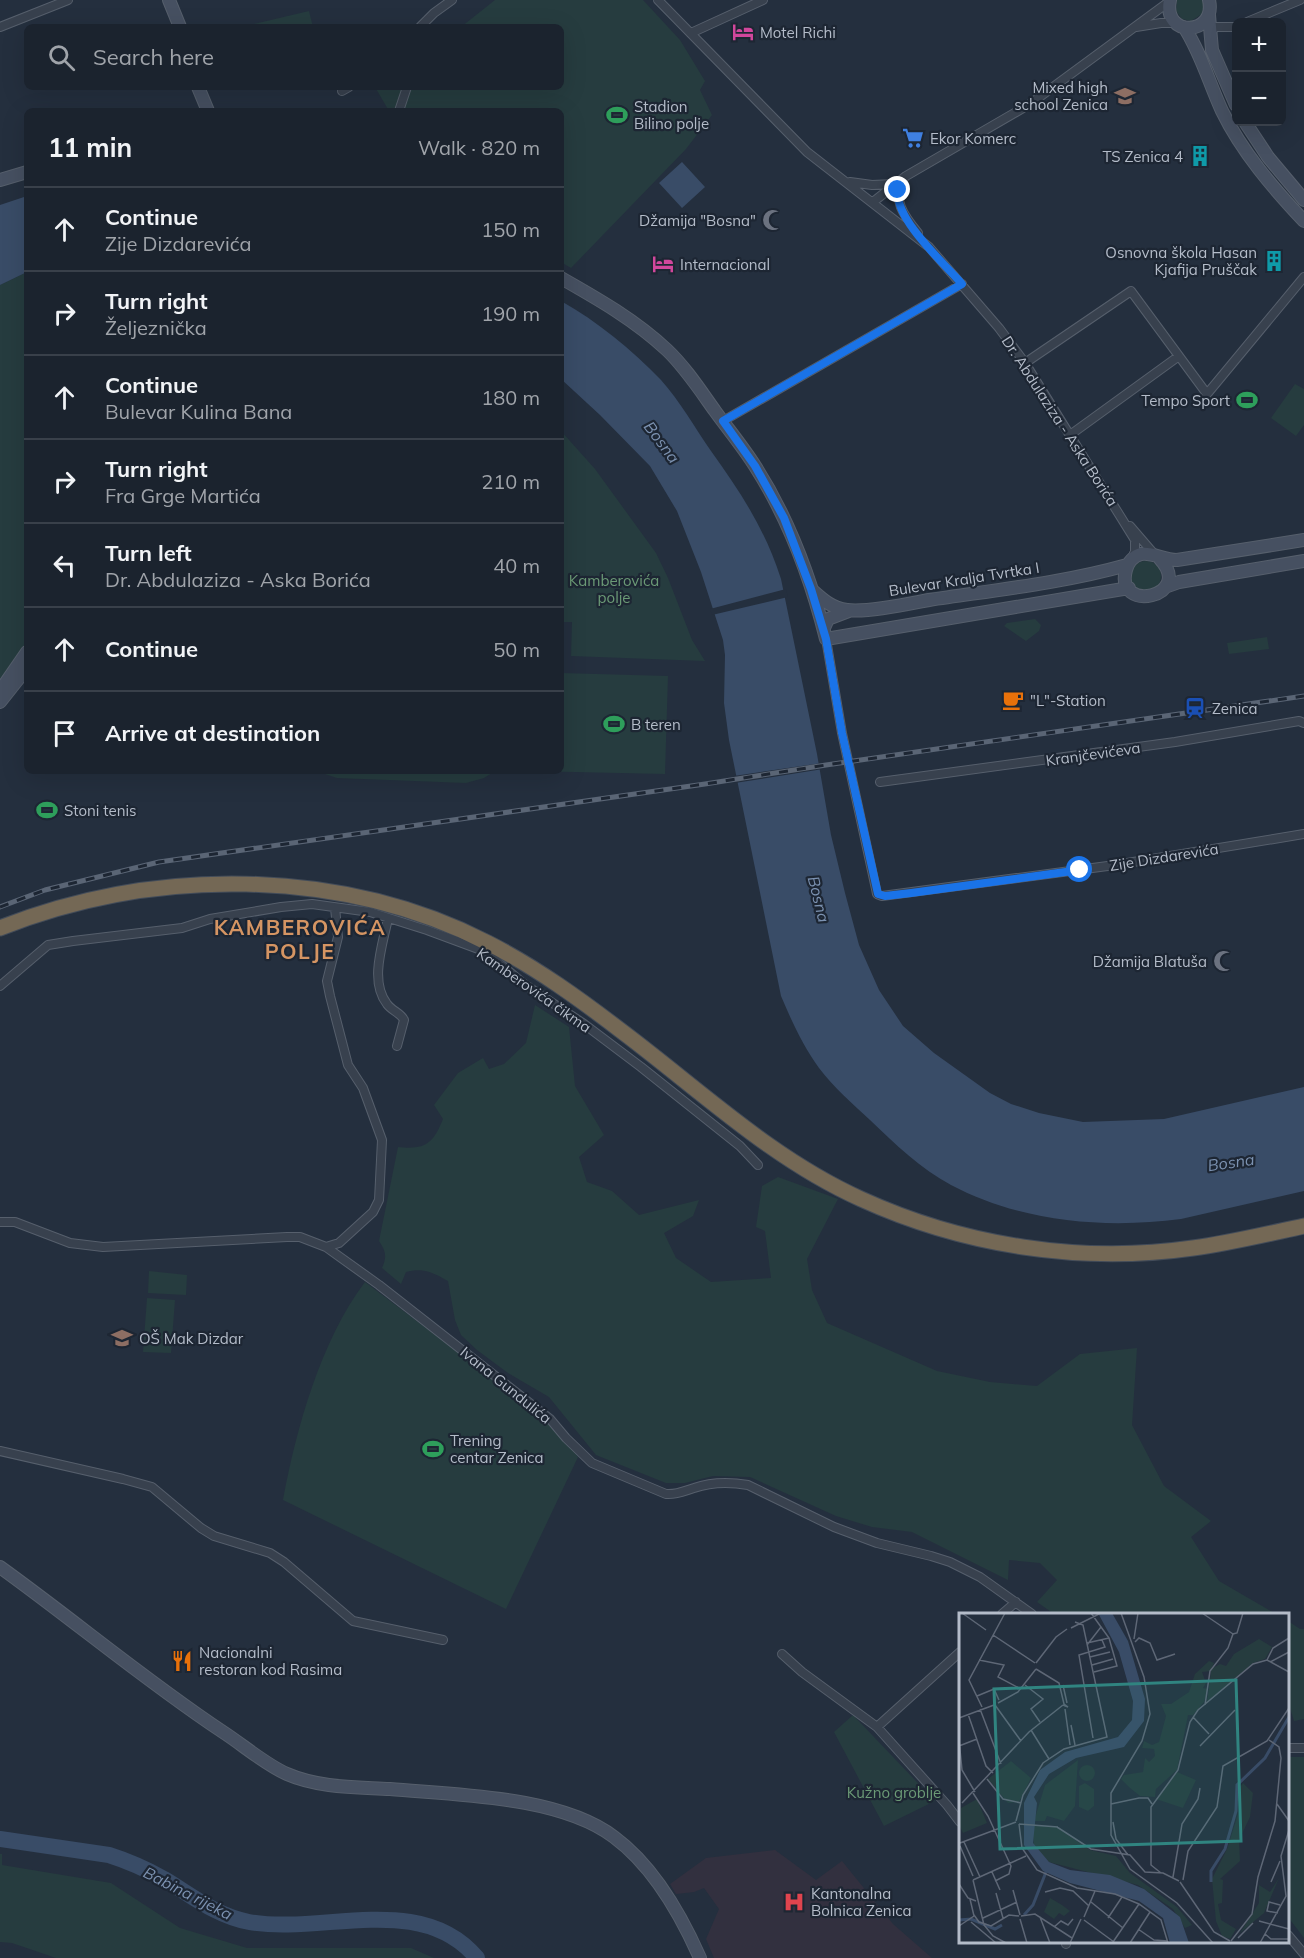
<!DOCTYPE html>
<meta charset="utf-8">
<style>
body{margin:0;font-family:Mulish,sans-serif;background:#282f3a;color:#f1f3f6}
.controls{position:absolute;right:18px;top:18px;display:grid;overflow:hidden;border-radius:9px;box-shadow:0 6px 24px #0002}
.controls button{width:54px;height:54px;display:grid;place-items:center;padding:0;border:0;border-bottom:2px solid #39404a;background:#1b232e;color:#f1f3f6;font:30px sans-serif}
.stop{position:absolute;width:18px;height:18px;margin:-14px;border:4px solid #1a73e8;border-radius:50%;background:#fff}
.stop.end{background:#1a73e8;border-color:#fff;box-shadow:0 2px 6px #0008}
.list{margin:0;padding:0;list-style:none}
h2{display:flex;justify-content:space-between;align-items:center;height:78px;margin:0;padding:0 24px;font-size:26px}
h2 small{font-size:20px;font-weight:400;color:#a0a4aa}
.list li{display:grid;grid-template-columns:39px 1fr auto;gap:18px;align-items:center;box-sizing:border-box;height:84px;padding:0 24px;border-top:2px solid #39404a}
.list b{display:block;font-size:22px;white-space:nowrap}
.list p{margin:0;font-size:20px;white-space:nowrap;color:#a0a4aa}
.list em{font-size:20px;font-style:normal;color:#a0a4aa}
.icon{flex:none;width:33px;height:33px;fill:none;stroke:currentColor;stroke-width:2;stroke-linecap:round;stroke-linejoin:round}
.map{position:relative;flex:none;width:1304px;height:1958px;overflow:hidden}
.search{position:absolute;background:#1b232e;box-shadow:0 6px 24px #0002;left:24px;top:24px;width:540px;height:66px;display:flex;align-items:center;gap:15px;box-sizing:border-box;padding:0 21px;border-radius:9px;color:#a0a4aa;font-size:22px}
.panel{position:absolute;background:#1b232e;box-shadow:0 6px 24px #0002;left:24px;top:108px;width:540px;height:666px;border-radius:9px}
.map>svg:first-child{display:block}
.medical{fill:#32303f}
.green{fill:#263c3f}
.water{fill:#394c67}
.pier{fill:#242f3e}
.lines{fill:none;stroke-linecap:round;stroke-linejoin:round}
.river{stroke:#394c67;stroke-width:16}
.street-casing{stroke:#565f6c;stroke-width:10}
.secondary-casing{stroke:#565f6c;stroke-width:14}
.highway-casing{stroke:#434c59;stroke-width:17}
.street{stroke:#38414e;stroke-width:8}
.secondary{stroke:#465061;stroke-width:12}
.highway{stroke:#746855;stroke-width:15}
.rail-casing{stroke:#5a6575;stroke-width:5}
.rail{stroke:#1d2633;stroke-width:3;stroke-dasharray:9;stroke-linecap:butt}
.route{stroke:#1a73e8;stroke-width:8}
.labels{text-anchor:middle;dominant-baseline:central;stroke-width:4.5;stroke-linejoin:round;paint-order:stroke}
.poi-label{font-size:15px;fill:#b4bcc9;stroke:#1d2633;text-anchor:start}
.street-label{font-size:15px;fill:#b4bcc9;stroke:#1d2633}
.park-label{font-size:15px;fill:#6b9a76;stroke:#1d2633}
.water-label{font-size:16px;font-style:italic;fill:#7c92b1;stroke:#1d2633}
.district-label{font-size:21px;font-weight:bold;letter-spacing:1.5px;fill:#d59563;stroke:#1d2633}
.inset-river{fill:none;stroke:#394c67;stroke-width:3}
.inset-road{fill:none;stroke:#5e6776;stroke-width:1.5}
.view{fill:#308480;fill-opacity:0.15;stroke:#308480;stroke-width:3}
.inset-edge{fill:none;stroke:#b4bcc9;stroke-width:3}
</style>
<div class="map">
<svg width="1304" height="1958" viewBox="0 0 1304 1958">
<rect width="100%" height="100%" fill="#242f3e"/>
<path class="medical" d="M775 1850 816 1880 842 1861 893 1924 932 1958H714L706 1939 719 1909 704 1888 694 1892 676 1894 670 1884 706 1858Z"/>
<path class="green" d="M495 0H643L680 40 705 81 700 90 712 115 686 149 571 268 561 262V111H389L375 87H561V27H461Z
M1177 0H1202L1204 5 1202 14 1191 21 1182 19 1176 11Z
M309 11 313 27H255L254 24Z
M27 272V641L0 679V285Z
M1295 384 1304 389V425L1296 436 1271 418Z
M561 431 595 469 656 553 668 578 692 640 705 661 571 656 572 622H561Z
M1131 576a15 15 0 1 1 30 0a15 15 0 1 1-30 0Z
M1035 619 1041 625 1039 631 1026 641 1004 626 1007 623Z
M1267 637 1269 649 1229 654 1227 643Z
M561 673 668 676 665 774 529 771H561Z
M316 771H495L484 778 466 783 337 778Z
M535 1005 569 1027 575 1086 604 1135 579 1157 587 1182 612 1191 639 1215 699 1200 693 1216 664 1233 676 1258 711 1282 771 1278 765 1231 756 1227 762 1186 778 1177 838 1199 807 1259 812 1290 827 1323 937 1371 990 1382 1037 1386 1080 1354 1137 1348 1132 1425 1164 1486 1211 1521 1191 1537 1219 1581 1276 1614H1054L1037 1602 1057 1580 1040 1563 1009 1560 1008 1580 912 1532 872 1527 836 1516 750 1477 713 1476 685 1483H666L596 1455 549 1397 508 1373 477 1350 461 1335 455 1320 448 1281C434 1273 423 1267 406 1272L401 1284 382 1268C387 1257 386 1251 379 1241L398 1147C425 1150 433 1144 443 1119L434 1105 458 1073 483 1058 489 1069 504 1064 526 1043Z
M149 1271 187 1275 186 1295 148 1293Z
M365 1282 548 1420 578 1457 506 1609 283 1500C296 1429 321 1340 365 1282Z
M147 1298 175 1300 171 1353 143 1352Z
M1288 1621 1300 1629H1304V1719L1294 1721 1288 1701Z
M853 1715 935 1801 884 1826 834 1732Z
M1288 1757H1304V1938L1288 1917Z
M0 1854H2V1865L111 1883 180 1928 247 1948H411L434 1958H56L12 1943 0 1942Z"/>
<path class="water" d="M682 162 705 187 682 208 659 183Z
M27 196V272L0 285V205Z
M561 301C597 321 632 350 661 380 680 401 695 428 711 451 741 493 765 529 781 579L817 754 831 835 845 893 859 945 879 990 903 1026 934 1053 990 1093 1011 1104 1039 1113 1083 1122 1164 1119 1304 1087V1191L1181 1219C1104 1229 1021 1222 951 1185 921 1169 895 1144 870 1120 853 1104 834 1088 819 1068 803 1046 792 1022 781 996L729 740 724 703 725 655 723 640 701 572 677 511 650 466 600 415 561 379Z"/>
<path class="pier" d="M786 589 788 597 712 615 710 609Z
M822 763 823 769 735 783 734 776Z"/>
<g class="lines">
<path class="river" d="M0 1839 109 1855C128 1861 146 1869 164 1879 191 1895 216 1916 249 1922 323 1935 421 1891 477 1958"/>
<defs>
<path id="street" d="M658 0 807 152 929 247 999 328 1025 363 1135 540V551L1132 559
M1247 22 1300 0
M0 27 68 0
M420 27 434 13 452 0
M1136 27 1161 23H1176
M1210 32 1216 27H1236
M691 33 763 0
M342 91 349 87
M399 111 407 87
M904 178C891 199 904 216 918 233
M850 182 872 185 894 184
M873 202 906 176 1030 104 1170 1
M1025 363 1131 291 1207 394 1304 277
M723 421 962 284
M1070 435 1179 356
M1130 526 1155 555
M826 639 842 733 876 889 877 894 882 896 1115 865 1304 834
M880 782 1175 742 1299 721 1304 723
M388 918C383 944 369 981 387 1004 392 1011 401 1013 404 1020L397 1046
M0 986 48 945 73 941 182 928 210 919 281 907 312 904 370 912 427 930 481 950 492 957 524 984 584 1024 641 1067 740 1146 758 1165
M0 1222H15L70 1243 103 1247 287 1237H300L326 1247 379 1285 550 1419 566 1438 592 1463 666 1494C677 1495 684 1491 694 1488 711 1482 731 1482 748 1485L834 1527 877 1543 931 1556 950 1562 980 1577 1032 1614
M326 1247 339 1243 373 1212 379 1200 382 1140 363 1088 348 1065 330 996 327 981 338 937 335 908
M0 1451 123 1479 152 1487 201 1528 214 1536 270 1553 284 1562 353 1621 443 1640
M1002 1614 1016 1602
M782 1654 802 1672 877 1727 947 1805 960 1822
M877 1727 960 1652
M1288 1748H1304
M1288 1935 1304 1954
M1066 1944V1942"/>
<path id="secondary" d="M169 0 180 27
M1170 0C1162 38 1217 36 1209 0
M1209 15 1212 50 1236 105
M1184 27C1201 53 1209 83 1222 111 1242 152 1273 188 1304 221
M198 87 208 111
M1245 122 1268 157 1304 200
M0 180 27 172
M561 278C598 299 635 320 667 350 685 367 700 390 715 411 728 429 743 447 755 466 789 519 811 579 826 639L1129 588
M1160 559C1195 597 1114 614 1126 570 1128 562 1134 556 1141 554 1152 552 1164 560 1177 560L1304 540
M1165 587 1179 582 1304 561
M812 590C823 600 832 608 847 610 866 613 908 604 929 600 995 590 1063 583 1127 565
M824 628 828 619 849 611
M0 691 27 652
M0 702 27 668
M0 1567C75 1621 146 1681 223 1732 243 1745 266 1765 287 1774 319 1788 357 1787 390 1789 457 1795 560 1796 614 1837 652 1865 681 1915 700 1958"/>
<path id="highway" d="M0 928C154 867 340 867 488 943 537 968 581 1000 624 1033 701 1091 772 1159 861 1199 964 1246 1081 1264 1193 1248 1230 1243 1267 1234 1304 1226"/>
</defs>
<use href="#street" class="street-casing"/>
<use href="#secondary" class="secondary-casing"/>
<use href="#highway" class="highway-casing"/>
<use href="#street" class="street"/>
<use href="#secondary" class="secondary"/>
<use href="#highway" class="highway"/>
<defs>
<path id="rail" d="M0 907 45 890 159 862 705 784 826 765 1304 696"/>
</defs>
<use href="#rail" class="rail-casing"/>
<use href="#rail" class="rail"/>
</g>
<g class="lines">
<path class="route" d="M898 190C894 219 944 263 962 284L723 421 755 466 784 518 811 589 826 639 842 733 878 894 885 896 911 893 1080 870"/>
</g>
<defs>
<symbol id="hotel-bare" viewBox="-9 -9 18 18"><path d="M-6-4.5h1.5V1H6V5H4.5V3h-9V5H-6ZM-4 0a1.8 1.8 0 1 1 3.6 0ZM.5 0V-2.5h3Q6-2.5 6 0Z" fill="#d1479c" stroke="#1d2633" stroke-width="2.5" paint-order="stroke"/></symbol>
<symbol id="school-bare" viewBox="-9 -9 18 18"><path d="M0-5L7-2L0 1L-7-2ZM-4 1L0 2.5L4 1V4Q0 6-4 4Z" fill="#8d6e63" stroke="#1d2633" stroke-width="2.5" paint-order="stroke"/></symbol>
<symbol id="stadium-bare" viewBox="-9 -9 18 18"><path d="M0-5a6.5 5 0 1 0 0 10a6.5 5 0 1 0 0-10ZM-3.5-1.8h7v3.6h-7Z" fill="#2e9e5b" stroke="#1d2633" stroke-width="2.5" paint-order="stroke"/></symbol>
<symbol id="supermarket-bare" viewBox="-9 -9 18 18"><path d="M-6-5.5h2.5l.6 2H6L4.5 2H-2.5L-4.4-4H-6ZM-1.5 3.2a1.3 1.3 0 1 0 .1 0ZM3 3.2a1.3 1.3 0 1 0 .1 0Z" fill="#3f7fe0" stroke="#1d2633" stroke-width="2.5" paint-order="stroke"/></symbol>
<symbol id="building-bare" viewBox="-9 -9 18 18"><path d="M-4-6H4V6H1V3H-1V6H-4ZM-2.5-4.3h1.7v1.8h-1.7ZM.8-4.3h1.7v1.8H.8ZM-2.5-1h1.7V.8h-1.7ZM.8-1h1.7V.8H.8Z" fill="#0f9aa8" stroke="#1d2633" stroke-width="2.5" paint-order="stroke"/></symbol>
<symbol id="mosque-bare" viewBox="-9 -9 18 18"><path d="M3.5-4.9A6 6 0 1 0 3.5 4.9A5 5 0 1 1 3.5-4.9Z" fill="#6b7280" stroke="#1d2633" stroke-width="2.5" paint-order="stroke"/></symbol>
<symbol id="cafe-bare" viewBox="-9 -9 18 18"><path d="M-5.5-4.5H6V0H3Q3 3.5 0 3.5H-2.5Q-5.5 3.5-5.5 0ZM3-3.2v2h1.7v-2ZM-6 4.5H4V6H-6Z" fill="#e8710a" stroke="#1d2633" stroke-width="2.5" paint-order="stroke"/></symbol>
<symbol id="station-bare" viewBox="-9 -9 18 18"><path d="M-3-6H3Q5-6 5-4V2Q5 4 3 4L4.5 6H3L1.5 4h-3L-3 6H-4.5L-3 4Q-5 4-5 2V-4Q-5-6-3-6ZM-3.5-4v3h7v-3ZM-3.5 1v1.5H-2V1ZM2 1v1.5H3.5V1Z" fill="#1a4fb4" stroke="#1d2633" stroke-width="2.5" paint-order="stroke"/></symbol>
<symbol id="restaurant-bare" viewBox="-9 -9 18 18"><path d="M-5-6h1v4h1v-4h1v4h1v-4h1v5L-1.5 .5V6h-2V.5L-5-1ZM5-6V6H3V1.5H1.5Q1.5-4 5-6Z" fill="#e8710a" stroke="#1d2633" stroke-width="2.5" paint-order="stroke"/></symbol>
<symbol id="hospital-bare" viewBox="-9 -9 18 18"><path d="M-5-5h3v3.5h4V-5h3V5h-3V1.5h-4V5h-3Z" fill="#e0444e" stroke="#1d2633" stroke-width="2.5" paint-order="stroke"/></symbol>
</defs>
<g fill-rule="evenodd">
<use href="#hotel-bare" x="728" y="17" width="30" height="30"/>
<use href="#school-bare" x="1110" y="81" width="30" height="30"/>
<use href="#stadium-bare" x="602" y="100" width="30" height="30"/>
<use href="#supermarket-bare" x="898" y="123" width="30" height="30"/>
<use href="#building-bare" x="1185" y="141" width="30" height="30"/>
<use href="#mosque-bare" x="758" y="205" width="30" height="30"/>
<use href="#building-bare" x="1259" y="246" width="30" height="30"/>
<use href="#hotel-bare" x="648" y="249" width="30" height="30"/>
<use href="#stadium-bare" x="1232" y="385" width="30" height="30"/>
<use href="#cafe-bare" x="998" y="685" width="30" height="30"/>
<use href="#station-bare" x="1180" y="693" width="30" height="30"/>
<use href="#stadium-bare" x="599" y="709" width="30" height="30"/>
<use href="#stadium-bare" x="32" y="795" width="30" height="30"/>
<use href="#mosque-bare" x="1209" y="946" width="30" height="30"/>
<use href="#school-bare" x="107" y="1323" width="30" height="30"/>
<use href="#stadium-bare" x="418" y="1434" width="30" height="30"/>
<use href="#restaurant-bare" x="167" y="1646" width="30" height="30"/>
<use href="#hospital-bare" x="779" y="1887" width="30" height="30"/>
</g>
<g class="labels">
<g class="poi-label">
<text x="760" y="32">Motel Richi</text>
<text x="1108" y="87" text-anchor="end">Mixed high<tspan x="1108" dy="17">school Zenica</tspan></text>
<text x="634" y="106">Stadion<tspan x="634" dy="17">Bilino polje</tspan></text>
<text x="930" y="138">Ekor Komerc</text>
<text x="1183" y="156" text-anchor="end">TS Zenica 4</text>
<text x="756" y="220" text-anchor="end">Džamija "Bosna"</text>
<text x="1257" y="252" text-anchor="end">Osnovna škola Hasan<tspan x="1257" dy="17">Kjafija Pruščak</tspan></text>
<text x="680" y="264">Internacional</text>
<text x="1230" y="400" text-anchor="end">Tempo Sport</text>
<text x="1030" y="700">"L"-Station</text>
<text x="1212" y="708">Zenica</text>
<text x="631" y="724">B teren</text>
<text x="64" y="810">Stoni tenis</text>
<text x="1207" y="961" text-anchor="end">Džamija Blatuša</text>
<text x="139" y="1338">OŠ Mak Dizdar</text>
<text x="450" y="1440">Trening<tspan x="450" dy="17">centar Zenica</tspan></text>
<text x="199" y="1652">Nacionalni<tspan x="199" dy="17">restoran kod Rasima</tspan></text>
<text x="811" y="1893">Kantonalna<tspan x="811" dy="17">Bolnica Zenica</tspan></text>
</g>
<g class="street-label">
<text transform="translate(1060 421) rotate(57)">Dr. Abdulaziza - Aska Borića</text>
<text transform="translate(964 579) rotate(-9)">Bulevar Kralja Tvrtka I</text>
<text transform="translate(1093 754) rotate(-8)">Kranjčevićeva</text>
<text transform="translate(1164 857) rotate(-9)">Zije Dizdarevića</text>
<text transform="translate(534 990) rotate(35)">Kamberovića čikma</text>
<text transform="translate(506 1385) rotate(39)">Ivana Gundulića</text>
</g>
<g class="park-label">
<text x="614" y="580">Kamberovića<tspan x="614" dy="17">polje</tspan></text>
<text x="894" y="1792">Kužno groblje</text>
</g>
<g class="water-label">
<text transform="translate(662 442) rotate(53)">Bosna</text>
<text transform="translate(819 899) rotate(76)">Bosna</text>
<text transform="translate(1231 1162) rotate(-8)">Bosna</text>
<text transform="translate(188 1893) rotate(27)">Babina rijeka</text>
</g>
<g class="district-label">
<text x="300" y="927">KAMBEROVIĆA<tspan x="300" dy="24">POLJE</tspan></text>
</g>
</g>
<g transform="translate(959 1613)">
<rect width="330" height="330" fill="#242f3e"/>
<path d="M300 26 313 34 306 46 294 50 248 89 252 58 243 59 247 70 244 75 249 76 245 89 234 102H229L218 157 197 176 196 184 181 183 171 175 162 166 165 162 184 159 186 145 190 149 196 143 195 136 183 135 185 128 193 132 200 129 207 103 202 91H212L230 79 236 61 250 48 255 50 252 56 261 51 267 53 275 41ZM119 147 116 193 105 208 88 203 86 208H75L86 172ZM52 148 72 165 60 189 49 190 29 166ZM120 160a8 8 0 1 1 16 0a8 8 0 1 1-16 0ZM218 159 237 167 224 195 197 186ZM126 170 135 176V193L129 198 120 194V173ZM284 170 294 180 291 204 280 227 281 248 261 266 264 267 263 290 259 291 262 307 277 316 271 326 263 323 257 308 253 266 268 236 280 198 279 177ZM18 186 28 210 4 220 0 212 2 195ZM73 212 97 214 131 237 157 243 171 260 218 294 233 312 226 315 214 296 179 272 90 249 75 233ZM320 265 305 300 281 320 300 290V272L311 279ZM91 285 103 292 111 298 105 303 100 300 95 306 85 299Z" fill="#263c3f"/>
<path d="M139 0H153L169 28 186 86 185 108 165 134 117 145 90 161 75 184 78 190 74 230 90 249 111 257 151 262 185 276 221 304 230 330H211L204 305 180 288 111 270 84 258 65 232V190L81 157 106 139 159 124 173 107 174 88 160 39Z" fill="#394c67"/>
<path class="inset-river" d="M252 269V258L266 236 277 198 278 172 306 145 330 104M65 302 74 292 87 259M0 307 12 306 36 316 43 312"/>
<path class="inset-road" d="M3 0 27 17M162 0 185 64 191 101 183 128 152 180V222L171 256 218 290 254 330M243 0 274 21M112 15 142 0M34 22 76 50M175 26 179 0M176 29 180 25 191 30 198 47 216 41M128 30 150 25 142 14M128 32 142 14 132 0M131 44 151 39M20 47 45 52 39 64 60 75M308 47 314 35 330 25M311 49 330 39M77 50 97 24 108 16M133 52 154 46M77 56 100 70 105 91 109 94 104 92M135 59 158 53 150 25M66 72 84 86 72 96 81 109M104 72 108 90M18 83 35 76 40 87M39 90 59 79 77 56M36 92 62 128M246 92 251 58 269 35 274 21 278 20 284 0M23 94 10 67 46 0M21 96 42 151M106 96 111 132M9 101 27 153 34 160M234 104 250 121M0 105 35 92M112 112 116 132M72 117 90 146M134 125 120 42 146 34 143 27M0 127 3 157 16 179M0 133 18 126M241 133 276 97M28 166 44 186 62 190M14 180 29 203 52 253 50 261 36 268M3 190 70 119 104 92M152 191 180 185H189L193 191M318 191 330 208M57 208 64 182 84 150 105 136 148 124 124 12 116 9M154 209 157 226 169 242M60 211 63 235 78 257 118 275 156 281 180 291 202 307 209 330M60 211 99 214M98 214 132 236 171 242 186 259 204 260 220 268M5 229 21 264M1 230 57 209M1 233 14 263M33 259 41 277M202 260 192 252V194L219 157 231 109 239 97 294 51 308 47 330 59M214 264 223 211 239 186 241 175M14 267 67 243M14 267 25 312 34 323 47 330M224 267 229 238 258 194 264 153 308 128 330 95M221 269 255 319 271 328M312 269 321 248M0 271 9 285 17 288M54 277 61 302M86 279 101 275 114 278 130 293M37 280 44 305M132 289 164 315M319 300 308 298 310 289 321 292M15 302 20 309 32 313 50 302 60 303M62 303 76 301 113 325M81 304 91 330M125 304 136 278M24 305 58 289M149 305 163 284M61 306 68 330M125 307 155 329M300 308 330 316M12 309 37 330M0 313 15 303 11 286M95 314 102 308 109 312 114 306M179 316 195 327 209 328M306 321 312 326H330M279 325 294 310M272 328 293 301 299 264 316 208 322 145 320 134 310 127M154 329 180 291M111 330 122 306M171 330 191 299M301 330 327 283 322 243 330 217"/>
<path class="view" d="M277 67 282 228 41 236 35 76Z"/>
<rect width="330" height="330" class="inset-edge"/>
</g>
</svg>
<div class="controls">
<button>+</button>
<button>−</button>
</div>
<div class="stop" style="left:1080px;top:870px"></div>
<div class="stop end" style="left:898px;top:190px"></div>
<div class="search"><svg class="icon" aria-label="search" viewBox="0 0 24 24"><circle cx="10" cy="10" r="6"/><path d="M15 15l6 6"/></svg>Search here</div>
<section class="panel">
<h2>11 min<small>Walk · 820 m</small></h2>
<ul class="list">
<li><svg class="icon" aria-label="ahead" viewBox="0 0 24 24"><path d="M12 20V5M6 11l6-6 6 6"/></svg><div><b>Continue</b><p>Zije Dizdarevića</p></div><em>150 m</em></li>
<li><svg class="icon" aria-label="right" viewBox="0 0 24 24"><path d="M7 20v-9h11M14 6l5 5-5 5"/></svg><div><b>Turn right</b><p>Željeznička</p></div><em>190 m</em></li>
<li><svg class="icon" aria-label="ahead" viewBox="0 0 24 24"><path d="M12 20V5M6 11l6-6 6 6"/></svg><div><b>Continue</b><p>Bulevar Kulina Bana</p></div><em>180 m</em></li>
<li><svg class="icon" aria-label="right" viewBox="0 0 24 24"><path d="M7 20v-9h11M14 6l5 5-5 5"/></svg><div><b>Turn right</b><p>Fra Grge Martića</p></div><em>210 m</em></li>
<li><svg class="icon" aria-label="left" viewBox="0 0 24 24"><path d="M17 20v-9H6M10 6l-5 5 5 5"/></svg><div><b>Turn left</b><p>Dr. Abdulaziza - Aska Borića</p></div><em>40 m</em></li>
<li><svg class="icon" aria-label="ahead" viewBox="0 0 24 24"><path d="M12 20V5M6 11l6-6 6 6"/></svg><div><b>Continue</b></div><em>50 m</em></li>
<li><svg class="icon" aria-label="arrive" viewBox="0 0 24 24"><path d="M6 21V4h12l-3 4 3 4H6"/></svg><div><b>Arrive at destination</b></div></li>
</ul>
</section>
</div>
